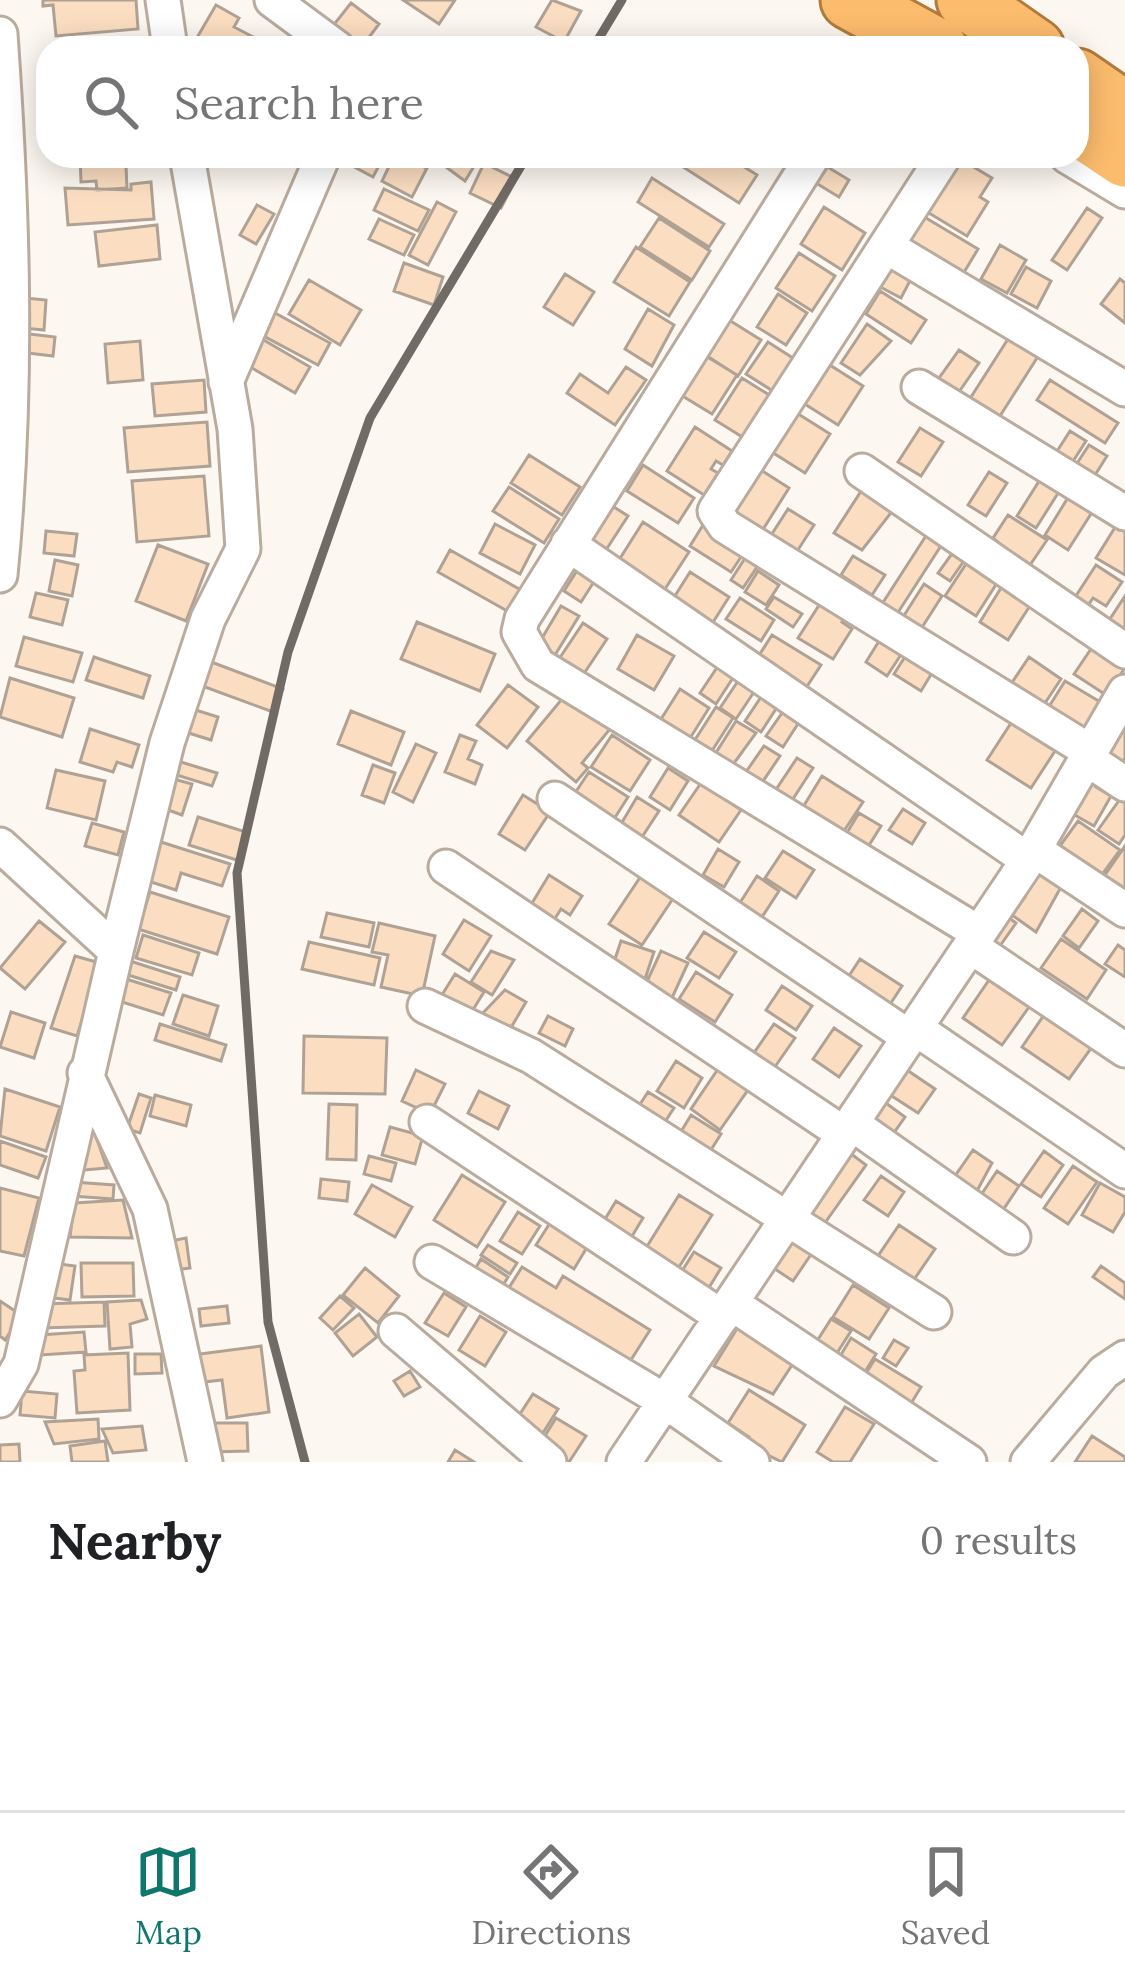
<!DOCTYPE html>
<style>
body{margin:0;font-family:Lora,serif;background:#f2f2f2;color:#202124}
.list{margin:0;padding:0;list-style:none}
h2{display:flex;justify-content:space-between;align-items:center;height:156px;margin:0;padding:0 48px;font-size:51px}
h2 small{font-size:39px;font-weight:400;color:#757577}
.icon{flex:none;width:66px;height:66px;fill:none;stroke:currentColor;stroke-width:2;stroke-linecap:round;stroke-linejoin:round}
.map{position:relative;flex:none;width:1125px;height:1462px;overflow:hidden}
.search{position:absolute;background:#fff;box-shadow:0 6px 30px #0003;left:36px;right:36px;top:36px;height:132px;display:flex;align-items:center;gap:30px;box-sizing:border-box;padding:0 42px;border-radius:36px;color:#757577;font-size:45px}
.sheet{height:348px;background:#fff}
nav{display:flex;justify-content:space-around;align-items:center;box-sizing:border-box;height:168px;border-top:3px solid #e0e0e0;background:#fff;font-size:33px;color:#757577}
nav a{display:grid;justify-items:center;gap:6px}
nav .on{color:#0f766e}
.map>svg:first-child{display:block}
.building{fill:#fbdec1;stroke:#afa294;stroke-width:3}
.lines{fill:none;stroke-linecap:round;stroke-linejoin:round}
.minor-casing{stroke:#b9ab9d;stroke-width:39}
.trunk-casing{stroke:#b27b3b;stroke-width:63}
.minor{stroke:#fff;stroke-width:33}
.trunk{stroke:#fcbc6e;stroke-width:57}
.rail{stroke:#716b66;stroke-width:9}
</style>
<div class="map">
<svg width="1125" height="1462" viewBox="0 0 1125 1462">
<rect width="100%" height="100%" fill="#fdf7f1"/>
<path class="building" d="M43 0H136L138 29 56 36 53 5 43 6Z
M403 0H455L439 24Z
M552 0 581 11 564 42 536 27Z
M351 3 379 24 361 48H349L328 32Z
M216 5 239 18 234 27 255 38 249 48H191Z
M80 156H135L136 165 126 166 127 188 97 190 96 181 81 182Z
M353 156H384L373 177 349 164Z
M394 156 427 168 412 197 382 181Z
M431 156H476L479 158 465 181Z
M681 156H727L757 175 739 203 677 163Z
M957 157 992 178 980 197 988 202 967 236 924 210Z
M484 163 516 179 501 208 470 193Z
M821 163 849 180 839 197 811 180Z
M652 178 724 224 709 247 638 202Z
M151 182 154 219 68 225 65 188 131 190V184Z
M384 189 429 210 418 231 374 210Z
M437 202 456 212 428 265 409 255Z
M257 205 274 214 256 244 240 235Z
M824 207 865 233 842 270 801 244Z
M1087 208 1102 218 1067 270 1052 260Z
M921 215 978 249 963 274 906 241Z
M659 218 710 251 692 280 640 247Z
M379 219 414 235 404 255 369 239Z
M157 225 160 259 99 266 95 232Z
M1000 245 1026 260 1007 293 981 279Z
M636 247 690 282 669 316 614 282Z
M799 253 835 276 812 311 776 288Z
M883 260 913 275 901 298 871 282Z
M404 263 443 277 434 305 394 291Z
M1026 267 1051 281 1037 308 1011 294Z
M565 274 594 292 573 325 544 307Z
M1120 279 1125 283V323L1101 304Z
M309 280 361 310 340 345 289 314Z
M880 291 926 320 911 343 866 314Z
M778 294 807 313 786 345 757 327Z
M25 298 46 300 44 330 23 328Z
M264 307 330 343 318 365 252 330Z
M648 309 674 325 652 366 625 349Z
M721 315 761 340 738 376 698 350Z
M867 324 891 341 860 375 841 363Z
M1015 328 1044 347 993 427 964 408Z
M21 333 55 337 53 356 19 352Z
M255 335 310 367 295 393 240 361Z
M140 341 143 380 108 383 105 344Z
M768 342 796 360 776 393 746 374Z
M696 350 737 375 712 414 671 389Z
M959 350 979 363 952 402 932 388Z
M825 362 863 386 838 425 800 401Z
M626 367 646 380 615 425 567 393 580 374 608 393Z
M742 378 771 396 744 438 715 420Z
M204 380 206 412 155 416 152 384Z
M1050 380 1118 423 1105 443 1037 400Z
M792 410 830 434 805 473 767 449Z
M207 422 210 466 128 472 124 428Z
M695 427 732 451 723 465 716 461 711 469 718 473 704 495 667 471Z
M920 428 943 442 921 476 898 462Z
M1070 431 1086 441 1068 469 1052 459Z
M1089 445 1107 456 1090 483 1072 471Z
M529 455 580 487 562 515 511 483Z
M643 465 694 498 678 523 627 491Z
M756 467 789 488 762 531 728 509Z
M989 472 1007 483 986 516 968 505Z
M204 476 209 536 137 542 132 481Z
M1041 478 1060 490 1036 528 1017 516Z
M865 485 897 505 862 550 834 533Z
M509 487 559 519 544 543 493 511Z
M1072 491 1096 506 1068 550 1045 535Z
M606 502 628 516 604 553 582 538Z
M788 509 814 525 794 556 768 540Z
M1008 515 1047 540 1028 568 993 538Z
M1119 521 1125 525V575L1096 558Z
M643 522 689 552 665 589 619 560Z
M495 524 535 545 520 574 480 553Z
M703 525 745 551 731 572 690 546Z
M931 528 946 538 897 614 882 604Z
M46 531 77 534 74 556 44 553Z
M158 545 208 564 186 621 136 601Z
M956 548 968 555 950 581 938 573Z
M450 550 521 590 509 612 438 572Z
M749 552 761 561 743 588 731 580Z
M853 556 885 575 872 595 841 575Z
M55 560 78 565 72 596 49 591Z
M966 564 997 583 976 616 945 596Z
M1096 565 1122 582 1106 606 1093 598 1083 613 1070 605Z
M580 566 597 577 581 602 564 591Z
M758 571 779 585 766 605 745 592Z
M690 572 729 597 710 627 671 602Z
M1004 583 1033 601 1008 640 980 622Z
M924 584 942 596 921 629 903 617Z
M36 593 68 600 62 625 30 617Z
M1125 596V641L1104 628Z
M774 597 802 614 793 627 766 609Z
M740 598 774 620 761 641 726 619Z
M823 599 847 614 842 622 852 629 833 659 798 638Z
M561 606 579 616 555 655 538 645Z
M417 622 495 654 480 691 401 659Z
M583 623 607 639 581 678 557 662Z
M884 633 906 647 887 676 866 662Z
M637 635 674 656 654 690 618 669Z
M772 635 821 665 804 691 756 660Z
M24 637 82 653 73 682 16 666Z
M1093 646 1125 668 1106 695 1074 674Z
M908 652 935 668 921 691 894 674Z
M94 657 150 676 143 698 86 680Z
M1029 657 1061 679 1041 709 1009 687Z
M206 660 283 689 273 712 197 684Z
M722 660 738 670 716 704 700 693Z
M744 672 760 683 736 719 720 708Z
M10 678 74 698 62 737 0 717Z
M1065 681 1102 703 1082 736 1045 713Z
M508 685 538 707 507 748 477 725Z
M767 688 783 698 761 732 745 721Z
M680 689 709 708 687 743 658 724Z
M567 693 610 729 582 763 588 768 576 782 527 741Z
M789 703 805 713 783 747 766 736Z
M186 707 218 717 211 740 179 730Z
M716 707 733 718 708 757 691 746Z
M351 711 404 732 391 765 338 744Z
M736 721 756 733 729 770 712 759Z
M1117 721 1125 726V758L1119 769 1097 757Z
M1011 723 1055 751 1031 788 987 760Z
M90 729 139 745 132 767 117 762 113 772 80 762Z
M460 735 476 741 468 759 482 765 475 784 445 772Z
M612 735 650 760 630 791 591 767Z
M416 744 436 753 413 802 393 792Z
M764 746 780 756 757 790 741 779Z
M797 758 813 768 791 802 775 791Z
M171 759 217 773 212 786 167 772Z
M373 765 395 773 384 803 362 795Z
M668 768 688 781 670 810 650 797Z
M56 770 105 781 96 820 47 808Z
M1088 771 1102 778 1096 787 1111 796 1094 826 1066 810Z
M589 772 628 797 607 830 573 796Z
M822 776 863 802 840 837 800 812Z
M170 778 192 784 182 815 160 807Z
M701 783 741 810 719 842 679 815Z
M1125 792V835L1119 844 1098 830Z
M523 795 550 812 525 850 499 834Z
M637 797 659 811 642 837 621 824Z
M903 809 925 823 912 844 889 830Z
M859 813 881 826 863 855 842 841Z
M198 817 249 833 240 861 189 845Z
M1078 821 1120 850 1096 883 1054 854Z
M92 823 124 832 118 855 85 846Z
M161 842 230 864 222 886 181 873 176 890 148 881Z
M1125 846V889L1119 898 1098 885Z
M718 849 739 862 724 887 703 875Z
M783 851 814 870 796 898 765 878Z
M1031 867 1061 887 1036 932 1012 915 1025 897 1016 890Z
M549 875 582 896 570 915 561 909 549 928 526 913Z
M641 876 674 897 642 945 609 924Z
M757 876 779 891 758 923 736 909Z
M150 892 229 917 217 954 138 929Z
M1082 909 1098 921 1079 948 1063 936Z
M998 910 1016 923 995 953 977 941Z
M327 913 374 923 369 947 321 937Z
M464 920 491 936 469 971 443 954Z
M39 921 65 942 25 989 0 968Z
M379 923 435 936 422 996 381 987 388 955 372 952Z
M704 932 736 952 719 978 687 958Z
M143 935 199 953 192 975 136 958Z
M1061 939 1106 970 1087 999 1041 968Z
M621 941 654 952 645 979 612 968Z
M309 942 380 958 374 985 302 969Z
M1118 945 1125 950V977L1105 964Z
M491 951 514 960 492 995 471 982Z
M661 951 688 963 671 1000 644 988Z
M75 956 100 963 77 1036 51 1028Z
M860 959 902 986 885 1012 843 985Z
M130 961 180 977 176 990 125 974Z
M696 972 732 995 715 1022 679 999Z
M455 974 484 992 469 1016 440 998Z
M126 979 171 993 163 1015 119 1001Z
M989 980 1029 1007 1002 1045 963 1018Z
M782 986 812 1006 796 1030 766 1010Z
M505 990 526 1002 509 1031 480 1016Z
M183 995 218 1006 209 1036 173 1024Z
M11 1012 45 1023 34 1058 0 1047Z
M1044 1015 1092 1047 1069 1079 1022 1047Z
M548 1016 573 1029 565 1046 539 1033Z
M160 1024 226 1045 221 1061 155 1040Z
M774 1024 795 1038 765 1081 744 1067Z
M834 1028 861 1046 839 1077 813 1059Z
M304 1036 387 1038 385 1094 303 1093Z
M676 1061 702 1078 684 1108 657 1091Z
M898 1064 935 1089 918 1113 881 1089Z
M720 1066 750 1087 720 1130 691 1109Z
M416 1070 445 1084 430 1114 402 1101Z
M5 1089 60 1107 46 1151 0 1136Z
M479 1091 509 1106 498 1129 468 1113Z
M648 1092 674 1108 659 1131 633 1115Z
M139 1094 151 1098 140 1133 127 1129Z
M155 1095 191 1105 186 1126 150 1116Z
M879 1098 905 1117 886 1144 860 1126Z
M329 1104 357 1105 356 1160 327 1159Z
M691 1115 721 1134 707 1156 676 1140Z
M92 1125 107 1168 73 1171Z
M390 1127 423 1136 415 1164 382 1155Z
M0 1141 46 1157 38 1178 0 1165Z
M846 1150 866 1165 822 1227 802 1213Z
M973 1150 992 1163 971 1202 948 1186Z
M1044 1151 1063 1165 1041 1197 1021 1184Z
M369 1156 396 1163 391 1181 364 1174Z
M1073 1166 1097 1182 1068 1224 1044 1208Z
M997 1171 1019 1186 997 1219 981 1195Z
M462 1175 505 1202 477 1247 434 1220Z
M881 1176 904 1192 888 1216 864 1200Z
M321 1179 349 1182 347 1201 319 1198Z
M73 1182 114 1185 113 1199 72 1196Z
M1100 1183 1125 1197V1212L1113 1232 1082 1215Z
M372 1185 412 1207 395 1237 355 1214Z
M0 1188 39 1198 24 1256 0 1251Z
M679 1195 712 1215 679 1267 646 1248Z
M123 1200 132 1238 70 1237 74 1203Z
M616 1201 643 1218 626 1246 599 1229Z
M518 1212 540 1226 522 1254 500 1241Z
M555 1215 592 1239 574 1269 536 1245Z
M899 1225 935 1249 911 1284 876 1259Z
M783 1233 812 1253 793 1281 763 1261Z
M186 1238 190 1268 175 1270 171 1241Z
M488 1245 517 1263 510 1274 481 1255Z
M694 1252 721 1268 702 1299 675 1282Z
M481 1259 508 1277 498 1293 471 1276Z
M52 1263 75 1266 70 1300 47 1297Z
M81 1263H133L134 1296 82 1297Z
M1101 1266 1125 1283V1299L1093 1277Z
M522 1267 556 1288 563 1276 650 1330 622 1374 502 1299Z
M365 1268 399 1296 378 1323 343 1295Z
M853 1285 889 1308 869 1339 833 1317Z
M444 1293 466 1307 448 1336 425 1323Z
M340 1296 354 1308 333 1330 320 1318Z
M141 1300 147 1319 130 1324 132 1347 110 1349 107 1302Z
M0 1301 21 1315 5 1340 0 1336Z
M104 1302 105 1326 41 1328V1304Z
M227 1306 229 1323 201 1326 199 1309Z
M359 1314 377 1337 353 1356 335 1333Z
M480 1316 506 1332 485 1366 459 1350Z
M831 1319 851 1331 830 1364 810 1352Z
M738 1327 794 1362 773 1394 714 1366Z
M84 1332 86 1352 40 1355 39 1335Z
M851 1338 876 1354 858 1383 833 1368Z
M894 1340 908 1348 896 1366 883 1358Z
M261 1346 269 1412 227 1418 222 1380 195 1383 192 1355Z
M128 1353 130 1410 77 1413 74 1371 85 1370 84 1355Z
M135 1354H161L162 1373 135 1374Z
M875 1359 921 1387 904 1415 858 1386Z
M410 1371 420 1387 404 1396 394 1381Z
M749 1390 805 1425 782 1462 745 1444 749 1437 728 1423Z
M22 1391 57 1394 55 1418 20 1415Z
M533 1394 558 1409 541 1436 516 1420Z
M845 1407 874 1424 850 1462H833L817 1452Z
M556 1418 586 1436 569 1462 538 1447Z
M98 1419 99 1439 54 1444 45 1422Z
M210 1423H247L248 1451 210 1452Z
M142 1426 146 1450 113 1453 102 1429Z
M1092 1436 1125 1457V1462H1075Z
M105 1441 108 1462H72L70 1446Z
M19 1444 20 1462H0V1445Z
M455 1450 474 1462H448Z"/>
<g class="lines">
<defs>
<path id="minor" d="M163 0 170 48
M272 0 337 48
M0 34C13 216 18 393 0 575
M813 156 522 619 519 632 538 665 979 933
M944 156 715 511 725 526 1091 752
M1067 156 1125 191
M886 246 1125 389
M226 382 323 156
M919 387 1125 513
M862 471 1125 651
M568 544 1028 860
M1086 758 1125 784
M555 799 909 1037
M0 845 116 951 21 1364 0 1400
M1033 849 1125 910
M446 867 844 1134
M970 946 1125 1050
M116 951 167 743 208 619 243 549 235 429 187 156
M425 1006 531 1056 934 1312
M915 1028 1125 1171
M85 1073 150 1209 205 1462
M427 1122 722 1317
M851 1123 1013 1237
M432 1262 665 1401 752 1462
M731 1303 969 1462
M396 1331 549 1462
M624 1462 1028 860 1125 692
M1028 1462 1104 1372 1125 1358"/>
<path id="trunk" d="M850 0 938 48
M966 0 1035 48
M1077 78 1125 111
M1077 126 1125 158"/>
</defs>
<use href="#minor" class="minor-casing"/>
<use href="#trunk" class="trunk-casing"/>
<use href="#minor" class="minor"/>
<use href="#trunk" class="trunk"/>
<path class="rail" d="M593 48 622 0
M305 1462 268 1322 237 873 288 652 370 418 527 156"/>
</g>
</svg>
<div class="search"><svg class="icon" aria-label="search" viewBox="0 0 24 24"><circle cx="10" cy="10" r="6"/><path d="M15 15l6 6"/></svg>Search here</div>
</div>
<section class="sheet">
<h2>Nearby<small>0 results</small></h2>
<ul class="list">
</ul>
</section>
<nav>
<a class="on"><svg class="icon" aria-label="map" viewBox="0 0 24 24"><path d="M3 6l6-2 6 2 6-2v14l-6 2-6-2-6 2zM9 4v14M15 6v14"/></svg>Map</a>
<a><svg class="icon" aria-label="directions" viewBox="0 0 24 24"><path d="M12 3l9 9-9 9-9-9zM9 14v-3h6M13 9l2 2-2 2"/></svg>Directions</a>
<a><svg class="icon" aria-label="saved" viewBox="0 0 24 24"><path d="M7 4h10v16l-5-4-5 4z"/></svg>Saved</a>
</nav>
